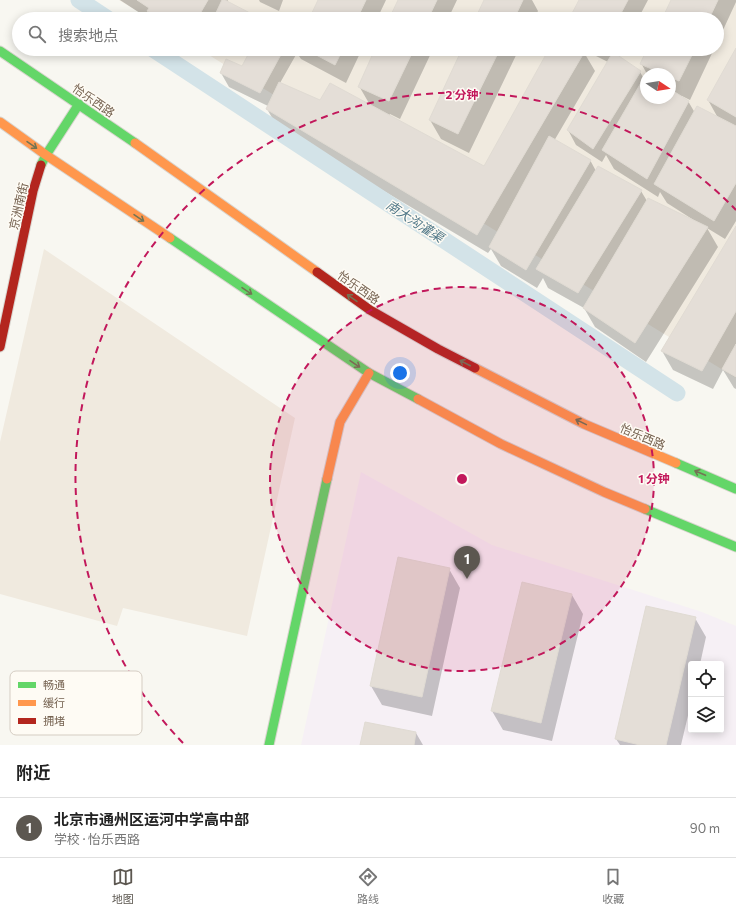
<!DOCTYPE html>
<html lang="zh">
<meta charset="utf-8">
<style>
body{margin:0;font-family:Commissioner,"Noto Sans SC",sans-serif;background:#f6f6f6;color:#222}
.controls{position:absolute;right:12px;bottom:12px;display:grid;overflow:hidden;border-radius:4px;box-shadow:0 2px 10px #0003}
.controls button{width:36px;height:36px;display:grid;place-items:center;padding:0;border:0;border-bottom:1px solid #e0e0e0;background:#fff;color:#222;font:20px sans-serif}
.compass{position:absolute;left:640px;top:68px;width:36px;height:36px;border-radius:50%;background:#fff;box-shadow:0 2px 10px #0003;rotate:102deg}
.you{position:absolute;left:400px;top:373px;width:14px;height:14px;margin:-10px;border:3px solid #fff;border-radius:50%;background:#1a73e8;box-shadow:0 0 0 6px #1a73e833}
.badge{display:grid;place-items:center;width:26px;height:26px;border-radius:50%;background:#5c5750;color:#fff;font-size:13px;font-weight:700}
.pin{position:absolute;translate:-50% -33px;filter:drop-shadow(0 1px 2px #0008)}
.pin::after{content:'';position:absolute;top:21px;width:14px;height:12px;background:inherit;clip-path:polygon(0 0,100% 0,50% 100%)}
.list{margin:0;padding:0;list-style:none}
h2{display:flex;justify-content:space-between;align-items:center;height:52px;margin:0;padding:0 16px;font-size:17px}
h2 small{font-size:13px;font-weight:400;color:#767676}
.list li{display:grid;grid-template-columns:26px 1fr auto;gap:12px;align-items:center;box-sizing:border-box;height:60px;padding:0 16px;border-top:1px solid #e0e0e0}
.list b{display:block;font-size:15px;white-space:nowrap}
.list p{margin:0;font-size:13px;white-space:nowrap;color:#767676}
.list em{font-size:13px;font-style:normal;color:#767676}
.icon{flex:none;width:22px;height:22px;fill:none;stroke:currentColor;stroke-width:2;stroke-linecap:round;stroke-linejoin:round}
.map{position:relative;flex:none;width:736px;height:745px;overflow:hidden}
.search{position:absolute;background:#fff;box-shadow:0 2px 10px #0003;left:12px;right:12px;top:12px;height:44px;display:flex;align-items:center;gap:10px;box-sizing:border-box;padding:0 14px;border-radius:22px;color:#767676;font-size:15px}
.sheet{height:112px;background:#fff}
nav{display:flex;justify-content:space-around;align-items:center;box-sizing:border-box;height:56px;border-top:1px solid #e0e0e0;background:#fff;font-size:11px;color:#767676}
nav a{display:grid;justify-items:center;gap:2px}
nav .on{color:#5c5750}
.map>svg:first-child{display:block}
.residential{fill:#f0eadf;fill-rule:evenodd}
.education{fill:#f6f0f5;fill-rule:evenodd}
.shadow{fill:#0003}
.lines{fill:none;stroke-linecap:round;stroke-linejoin:round}
.canal{stroke:#d3e3e8;stroke-width:17}
.building{fill:#e4ded7;stroke:#e0dbd3}
.fast-casing{stroke:#d8d4ce;stroke-width:11}
.slow-casing{stroke:#d8d4ce;stroke-width:11}
.jam-casing{stroke:#d8d4ce;stroke-width:11}
.fast{stroke:#63d668;stroke-width:9}
.slow{stroke:#ff974d;stroke-width:9}
.jam{stroke:#b3261e;stroke-width:9}
.oneway{stroke:#737454}
.ring{fill:none;stroke:#c2185b;stroke-width:2;stroke-dasharray:7 5}
.labels{text-anchor:middle;dominant-baseline:central;stroke-width:3;stroke-linejoin:round;paint-order:stroke}
.street-label{font-size:12px;fill:#766351;stroke:#fefbf4}
.water-label{font-size:13px;font-style:italic;fill:#4c7586;stroke:#fefbf4}
.key{fill:#fefbf4;stroke:#d5cdc3;stroke-width:1}
.key-label{font-size:11px;fill:#766351}
.centre{fill:#c2185b;stroke:#fefbf4;stroke-width:2}
.ring-label{font-size:12px;text-anchor:middle;font-weight:bold;fill:#c2185b;stroke:#fefbf4;stroke-width:3;stroke-linejoin:round;paint-order:stroke}
</style>
<div class="map">
<svg width="736" height="745" viewBox="0 0 736 745">
<rect width="100%" height="100%" fill="#f8f7f1"/>
<path class="residential" d="M119 0H736V378L199 49H717V19H150ZM646 74H670V98H646Z
M44 249 295 418 247 636 123 608 117 626 0 594V442Z"/>
<path class="education" d="M361 472 492 545 702 612 736 626V745H301ZM691 664H721V730H691Z"/>
<path class="shadow" d="M120 0H228L227 2 250 14 252 19H149Z
M259 0H283L279 11 260 2Z
M319 0H386L377 19H300L311 18Z
M399 0H457L448 19H390Z
M485 0H532L538 11 534 19H477Z
M580 0H648L638 19H570Z
M672 0H736V2L717 43V19H663Z
M193 49H202L200 53Z
M252 49H362L346 83 301 59 297 53 280 83 321 101 370 105 359 86 376 49H433L400 119 390 114 389 116 484 167 550 49H582L595 71 554 141 590 160 596 171 641 191 647 201 691 220 692 219 667 203 660 192 658 197 614 169 606 155 602 162 576 145 568 130 608 62 582 49H623L619 58 640 72 644 79 646 75V98H670V74H647L641 63 648 49H714L690 100 682 96 681 97 688 101 695 113 718 118 708 100 736 50V221L725 239 707 228 718 247 646 362 595 327 584 308 548 288 543 278 537 288 501 266 491 249 488 253 278 128 267 109 268 106 229 87 221 73 242 68Z
M463 49H519L469 153 441 139 430 120Z
M736 228V389L734 388 723 370 713 389 673 370 662 351Z
M449 569 460 588 432 716 382 705 371 686Z
M572 595 583 614 552 741 503 730 492 711Z
M695 618 706 637 700 664H691V703L681 745H620L616 739Z
M416 733 423 745H361Z"/>
<g class="lines">
<path class="canal" d="M79 0 108 19
M153 49 677 393"/>
</g>
<path class="building" d="M137 0H208L197 19H161L147 11 149 8Z
M222 0H225L250 13 247 19H213Z
M318 0H366L357 19H299L301 13 310 17Z
M398 0H437L428 19H389Z
M484 0H523L514 19H475Z
M579 0H628L618 19H569Z
M671 0H718L709 19H662Z
M736 48V117L707 100Z
M251 49H284L260 93 220 73 226 59 242 66Z
M305 49H343L335 65Z
M375 49H414L389 101 358 87Z
M462 49H500L458 134 429 120Z
M549 49H581L585 51 477 235 266 109 279 82 320 100 330 83 484 166Z
M647 49H695L679 81 670 77V74H663L640 64Z
M613 52 641 71 593 149 567 130Z
M646 74V98H670V89L689 101 647 179 602 150Z
M697 106 736 126V183L714 221 654 184Z
M549 136 591 160 526 270 489 247Z
M598 166 642 190 578 293 536 269Z
M648 198 708 227 635 343 583 308Z
M736 226V311L702 371 661 351Z
M736 344V377L722 369Z
M398 557 450 568 422 697 370 686Z
M522 582 572 594 541 723 491 711Z
M646 606 696 617 666 745H640L615 739Z
M365 722 416 732 414 745H360Z"/>
<g class="lines">
<defs>
<path id="fast" d="M0 51 135 143
M41 165 46 155 79 104
M170 238 369 373 418 399
M676 463 736 489
M645 509 736 547
M269 745 327 479"/>
<path id="slow" d="M0 122 46 155 170 238
M135 143 317 272
M475 368 584 424 676 463
M418 399 501 444 604 492 645 509
M327 479 340 422 369 373"/>
<path id="jam" d="M317 272 370 310 438 349 475 368
M0 347 33 191 41 165"/>
</defs>
<use href="#fast" class="fast-casing"/>
<use href="#slow" class="slow-casing"/>
<use href="#jam" class="jam-casing"/>
<use href="#fast" class="fast"/>
<use href="#slow" class="slow"/>
<use href="#jam" class="jam"/>
</g>
<defs><path id="oneway-shaft" d="M-6 0H5M1.5-3L5.5 0L1.5 3" fill="none" stroke-width="1.6" stroke-linecap="round" stroke-linejoin="round"/></defs>
<g class="oneway">
<use href="#oneway-shaft" transform="translate(32 145) rotate(35)"/>
<use href="#oneway-shaft" transform="translate(139 218) rotate(34)"/>
<use href="#oneway-shaft" transform="translate(247 291) rotate(34)"/>
<use href="#oneway-shaft" transform="translate(352 298) rotate(-145)"/>
<use href="#oneway-shaft" transform="translate(465 363) rotate(-153)"/>
<use href="#oneway-shaft" transform="translate(355 364) rotate(34)"/>
<use href="#oneway-shaft" transform="translate(581 422) rotate(-154)"/>
<use href="#oneway-shaft" transform="translate(700 473) rotate(-157)"/>
</g>
<circle cx="462" cy="479" r="192" fill="#c2185b" fill-opacity=".12"/>
<g class="ring">
<circle cx="462" cy="479" r="192"/>
<path d="M183 743A384 384 0 0 1 736 210"/>
</g>
<g class="labels">
<g class="street-label">
<text transform="translate(94 100) rotate(35)">怡乐西路</text>
<text transform="translate(18 206) rotate(-77)">京洲南街</text>
<text transform="translate(359 287) rotate(35)">怡乐西路</text>
<text transform="translate(643 436) rotate(23)">怡乐西路</text>
</g>
<g class="water-label">
<text transform="translate(415 221) rotate(33)">南大沟灌渠</text>
</g>
</g>
<rect x="10" y="671" width="132" height="64" rx="6" class="key"/>
<rect x="18" y="682" width="18" height="6" fill="#63d668"/>
<rect x="18" y="700" width="18" height="6" fill="#ff974d"/>
<rect x="18" y="718" width="18" height="6" fill="#b3261e"/>
<g class="key-label">
<text x="43" y="689">畅通</text>
<text x="43" y="707">缓行</text>
<text x="43" y="725">拥堵</text>
</g>
<circle cx="462" cy="479" r="6" class="centre"/>
<g class="ring-label">
<text x="462" y="99">2 分钟</text>
<text x="654" y="483">1 分钟</text>
</g>
</svg>
<div class="controls">
<button><svg class="icon" aria-label="locate" viewBox="0 0 24 24"><circle cx="12" cy="12" r="6"/><path d="M12 2v4M12 18v4M2 12h4M18 12h4"/></svg></button>
<button><svg class="icon" aria-label="layers" viewBox="0 0 24 24"><path d="M12 4l9 5-9 5-9-5zM3 14l9 5 9-5"/></svg></button>
</div>
<svg class="compass" viewBox="-18 -18 36 36"><path d="M0-13l5 13h-10z" fill="#e53935"/><path d="M0 13l5-13h-10z" fill="#767676"/></svg>
<div class="you"></div>
<div class="pin badge" style="left:467px;top:579px">1</div>
<div class="search"><svg class="icon" aria-label="search" viewBox="0 0 24 24"><circle cx="10" cy="10" r="6"/><path d="M15 15l6 6"/></svg>搜索地点</div>
</div>
<section class="sheet">
<h2>附近<small></small></h2>
<ul class="list">
<li><span class="badge">1</span><div><b>北京市通州区运河中学高中部</b><p>学校 · 怡乐西路</p></div><em>90 m</em></li>
</ul>
</section>
<nav>
<a class="on"><svg class="icon" aria-label="map" viewBox="0 0 24 24"><path d="M3 6l6-2 6 2 6-2v14l-6 2-6-2-6 2zM9 4v14M15 6v14"/></svg>地图</a>
<a><svg class="icon" aria-label="directions" viewBox="0 0 24 24"><path d="M12 3l9 9-9 9-9-9zM9 14v-3h6M13 9l2 2-2 2"/></svg>路线</a>
<a><svg class="icon" aria-label="saved" viewBox="0 0 24 24"><path d="M7 4h10v16l-5-4-5 4z"/></svg>收藏</a>
</nav>
